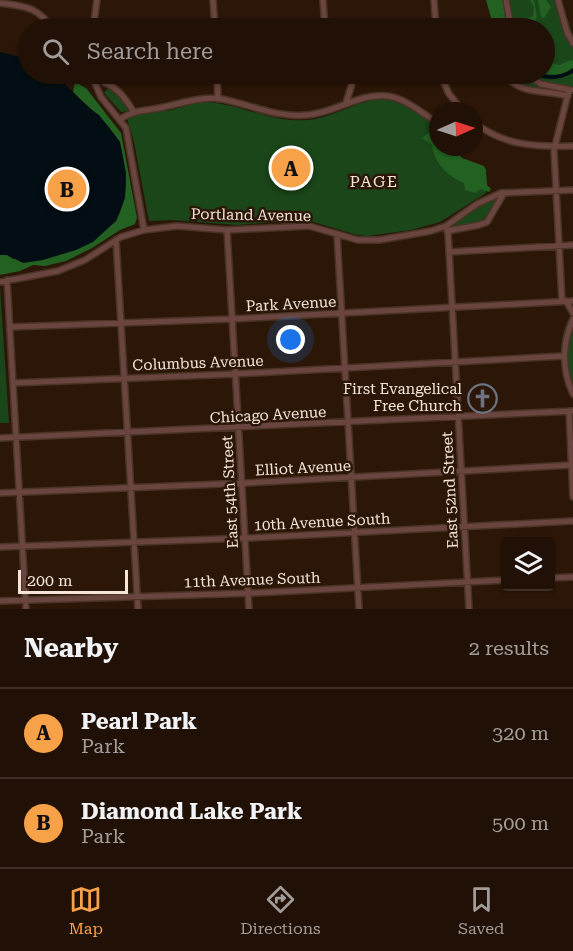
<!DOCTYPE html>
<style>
body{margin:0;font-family:"Roboto Serif",serif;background:#2d1e13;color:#f1f3f6}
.controls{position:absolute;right:18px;bottom:18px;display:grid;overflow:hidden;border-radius:6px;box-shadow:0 2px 4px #0004}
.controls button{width:54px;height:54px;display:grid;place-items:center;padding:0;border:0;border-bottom:2px solid #3e3027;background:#211005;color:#f1f3f6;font:30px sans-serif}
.compass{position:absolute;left:429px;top:102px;width:54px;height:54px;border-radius:50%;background:#211005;box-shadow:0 2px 4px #0004;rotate:87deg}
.scale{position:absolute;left:18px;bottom:15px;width:110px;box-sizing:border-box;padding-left:6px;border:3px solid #f4e4da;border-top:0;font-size:16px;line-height:21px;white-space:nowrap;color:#f4e4da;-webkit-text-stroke:4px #2c1607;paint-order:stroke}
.you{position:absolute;left:291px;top:340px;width:21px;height:21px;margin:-15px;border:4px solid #fff;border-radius:50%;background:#1a73e8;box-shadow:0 0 0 9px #1a73e833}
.badge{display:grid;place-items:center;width:39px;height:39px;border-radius:50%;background:#f7a149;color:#111;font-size:20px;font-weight:700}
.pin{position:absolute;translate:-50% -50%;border:3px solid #fff;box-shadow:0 2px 6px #0006}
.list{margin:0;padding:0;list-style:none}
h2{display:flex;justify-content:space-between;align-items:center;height:78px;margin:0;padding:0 24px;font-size:26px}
h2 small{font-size:20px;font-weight:400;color:#a29d9a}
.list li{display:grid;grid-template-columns:39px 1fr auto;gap:18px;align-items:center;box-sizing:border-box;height:90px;padding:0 24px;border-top:2px solid #3e3027}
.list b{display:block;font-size:22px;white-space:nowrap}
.list p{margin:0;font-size:20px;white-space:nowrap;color:#a29d9a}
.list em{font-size:20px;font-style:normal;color:#a29d9a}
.icon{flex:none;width:33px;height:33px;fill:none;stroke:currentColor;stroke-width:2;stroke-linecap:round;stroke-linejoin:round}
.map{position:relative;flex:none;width:573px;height:609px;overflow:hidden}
.search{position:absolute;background:#211005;box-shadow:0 2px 4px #0004;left:18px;right:18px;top:18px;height:66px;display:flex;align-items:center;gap:15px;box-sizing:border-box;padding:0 21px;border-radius:33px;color:#a29d9a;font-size:22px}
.sheet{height:258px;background:#211005}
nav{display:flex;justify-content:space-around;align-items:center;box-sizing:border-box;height:84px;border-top:2px solid #3e3027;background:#211005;font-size:16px;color:#a29d9a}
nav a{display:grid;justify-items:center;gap:3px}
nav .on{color:#f7a149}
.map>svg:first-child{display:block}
.green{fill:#1a4619}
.forest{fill:#226121}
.water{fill:#030e14}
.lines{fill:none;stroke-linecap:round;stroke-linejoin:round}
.minor-casing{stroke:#483325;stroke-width:8}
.minor{stroke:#6a453f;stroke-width:5}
.labels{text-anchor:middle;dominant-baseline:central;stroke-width:5;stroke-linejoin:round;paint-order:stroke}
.street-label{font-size:15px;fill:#f4e4da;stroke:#2c1607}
.poi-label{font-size:15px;fill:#f4e4da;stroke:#2c1607;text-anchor:end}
.neighbourhood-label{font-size:16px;letter-spacing:1.5px;fill:#f4e4da;stroke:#2c1607}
</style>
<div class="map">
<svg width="573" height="609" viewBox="0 0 573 609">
<rect width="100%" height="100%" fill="#2c1607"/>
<path class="green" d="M488 0H561L573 36V94C550 90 523 93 506 74H544V28H495Z
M107 89C116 90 128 103 128 111L121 112 104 93Z
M379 99C400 99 422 115 438 129V147H441L443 169 484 166 486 193 440 222 411 230 368 236 357 235 307 220 236 225 172 220 149 221 134 142 127 118C139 112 150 113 163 111 178 110 192 101 208 102 242 105 273 123 308 120 332 118 354 102 379 99Z
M497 199C489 222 476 225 453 226L478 207Z
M0 287 9 423H0Z
M573 312V399C560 371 555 338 573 312Z"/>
<path class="forest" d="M486 0H503L508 28H494Z
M530 0H534L537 17 534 28H526V19L533 16 534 7Z
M538 0H546L551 7 544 18 541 17Z
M573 60V68C564 74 551 78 540 74H544L545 61 559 65 568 61Z
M75 82 86 88 121 133 137 218 135 224 120 230 92 248 66 261 45 266 33 265 20 271 0 275V255H7L13 259 116 221C127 199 128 181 123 158 122 152 121 145 118 140 107 121 89 108 73 92Z
M432 130 438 132V147H453L462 158 484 166 486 170 487 185 491 189 489 192 480 189 476 193 465 190 464 183C447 176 435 164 432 145L422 138Z"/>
<path class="water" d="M0 52 28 59V74H55L89 108 99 115 120 142 126 174 125 198 116 221 93 242 76 250 43 260 23 263 7 255H0Z
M573 68V73C560 80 547 82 534 74 551 73 557 79 573 68Z"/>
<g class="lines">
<defs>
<path id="minor" d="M213 0 215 28
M323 0 325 28
M434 0 436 28
M506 0 511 28
M558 0 567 32 573 43
M0 3C27 7 35 6 53 28
M93 28 97 0
M91 74 101 97 126 128 144 230
M217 74 218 99
M440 74 449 94 463 111
M503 74C522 96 543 89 568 96
M526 74 541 84 571 90
M105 83C118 88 126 99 133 111
M346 103 355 74
M120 119C137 109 145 111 164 107 183 103 202 96 222 99 251 105 278 118 307 115 335 113 359 93 387 96 405 98 420 112 435 121
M474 122C503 146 537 147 573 146
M446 226 448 232 469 609
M227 230 249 609
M447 231 479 225 487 222 504 193
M337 234 359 609
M116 240 138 609
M449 252 573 245
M7 280 26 609
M0 282 58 271 85 260 121 237 144 230 177 226 227 230 309 226 358 240H379L431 231 446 226 477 204 501 193 573 190
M562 301 554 150 569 90
M566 301 573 313
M573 319C562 344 561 368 573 394
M10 327 232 319 573 301
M13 383 235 374 564 356
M569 411 573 497
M0 438 573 411
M0 493 246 483 572 465
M0 547 249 538 573 521
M550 578 573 577
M0 601 253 593 506 580"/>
</defs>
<use href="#minor" class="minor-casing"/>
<use href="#minor" class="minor"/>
</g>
<defs>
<symbol id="church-ring" viewBox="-11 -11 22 22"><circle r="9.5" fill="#2c1607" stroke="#6b7280" stroke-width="1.5"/><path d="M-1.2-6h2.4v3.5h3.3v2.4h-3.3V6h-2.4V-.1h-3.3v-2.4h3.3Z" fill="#6b7280"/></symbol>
</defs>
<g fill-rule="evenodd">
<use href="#church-ring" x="466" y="382" width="33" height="33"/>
</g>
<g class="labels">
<g class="street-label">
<text transform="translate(251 215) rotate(1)">Portland Avenue</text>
<text transform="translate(291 304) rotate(-3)">Park Avenue</text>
<text transform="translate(198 363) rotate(-2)">Columbus Avenue</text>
<text transform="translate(268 415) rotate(-3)">Chicago Avenue</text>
<text transform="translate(303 468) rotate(-3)">Elliot Avenue</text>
<text transform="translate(450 490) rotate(-93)">East 52nd Street</text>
<text transform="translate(230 492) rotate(-93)">East 54th Street</text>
<text transform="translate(322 522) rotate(-3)">10th Avenue South</text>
<text transform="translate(252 580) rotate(-2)">11th Avenue South</text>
</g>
<g class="poi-label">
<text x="462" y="389">First Evangelical<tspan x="462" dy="17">Free Church</tspan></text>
</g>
<g class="neighbourhood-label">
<text x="374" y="181">PAGE</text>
</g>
</g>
</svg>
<div class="controls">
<button><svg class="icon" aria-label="layers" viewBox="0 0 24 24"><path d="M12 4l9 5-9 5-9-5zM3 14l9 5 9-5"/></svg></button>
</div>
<svg class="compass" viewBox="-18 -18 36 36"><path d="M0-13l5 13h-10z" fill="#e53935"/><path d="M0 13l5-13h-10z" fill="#a29d9a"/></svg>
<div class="scale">200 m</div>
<div class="you"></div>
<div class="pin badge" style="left:291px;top:168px">A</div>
<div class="pin badge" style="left:67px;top:189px">B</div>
<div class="search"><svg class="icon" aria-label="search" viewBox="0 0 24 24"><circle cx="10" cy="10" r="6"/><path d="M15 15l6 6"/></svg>Search here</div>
</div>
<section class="sheet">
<h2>Nearby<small>2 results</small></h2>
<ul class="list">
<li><span class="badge">A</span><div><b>Pearl Park</b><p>Park</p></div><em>320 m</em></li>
<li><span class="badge">B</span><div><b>Diamond Lake Park</b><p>Park</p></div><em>500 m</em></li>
</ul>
</section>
<nav>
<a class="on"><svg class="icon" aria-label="map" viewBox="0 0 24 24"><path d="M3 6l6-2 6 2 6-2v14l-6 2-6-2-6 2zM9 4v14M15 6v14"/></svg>Map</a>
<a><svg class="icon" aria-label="directions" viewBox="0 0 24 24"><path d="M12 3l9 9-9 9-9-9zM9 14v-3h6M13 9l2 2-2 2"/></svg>Directions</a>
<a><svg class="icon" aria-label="saved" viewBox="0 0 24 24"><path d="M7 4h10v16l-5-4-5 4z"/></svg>Saved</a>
</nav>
